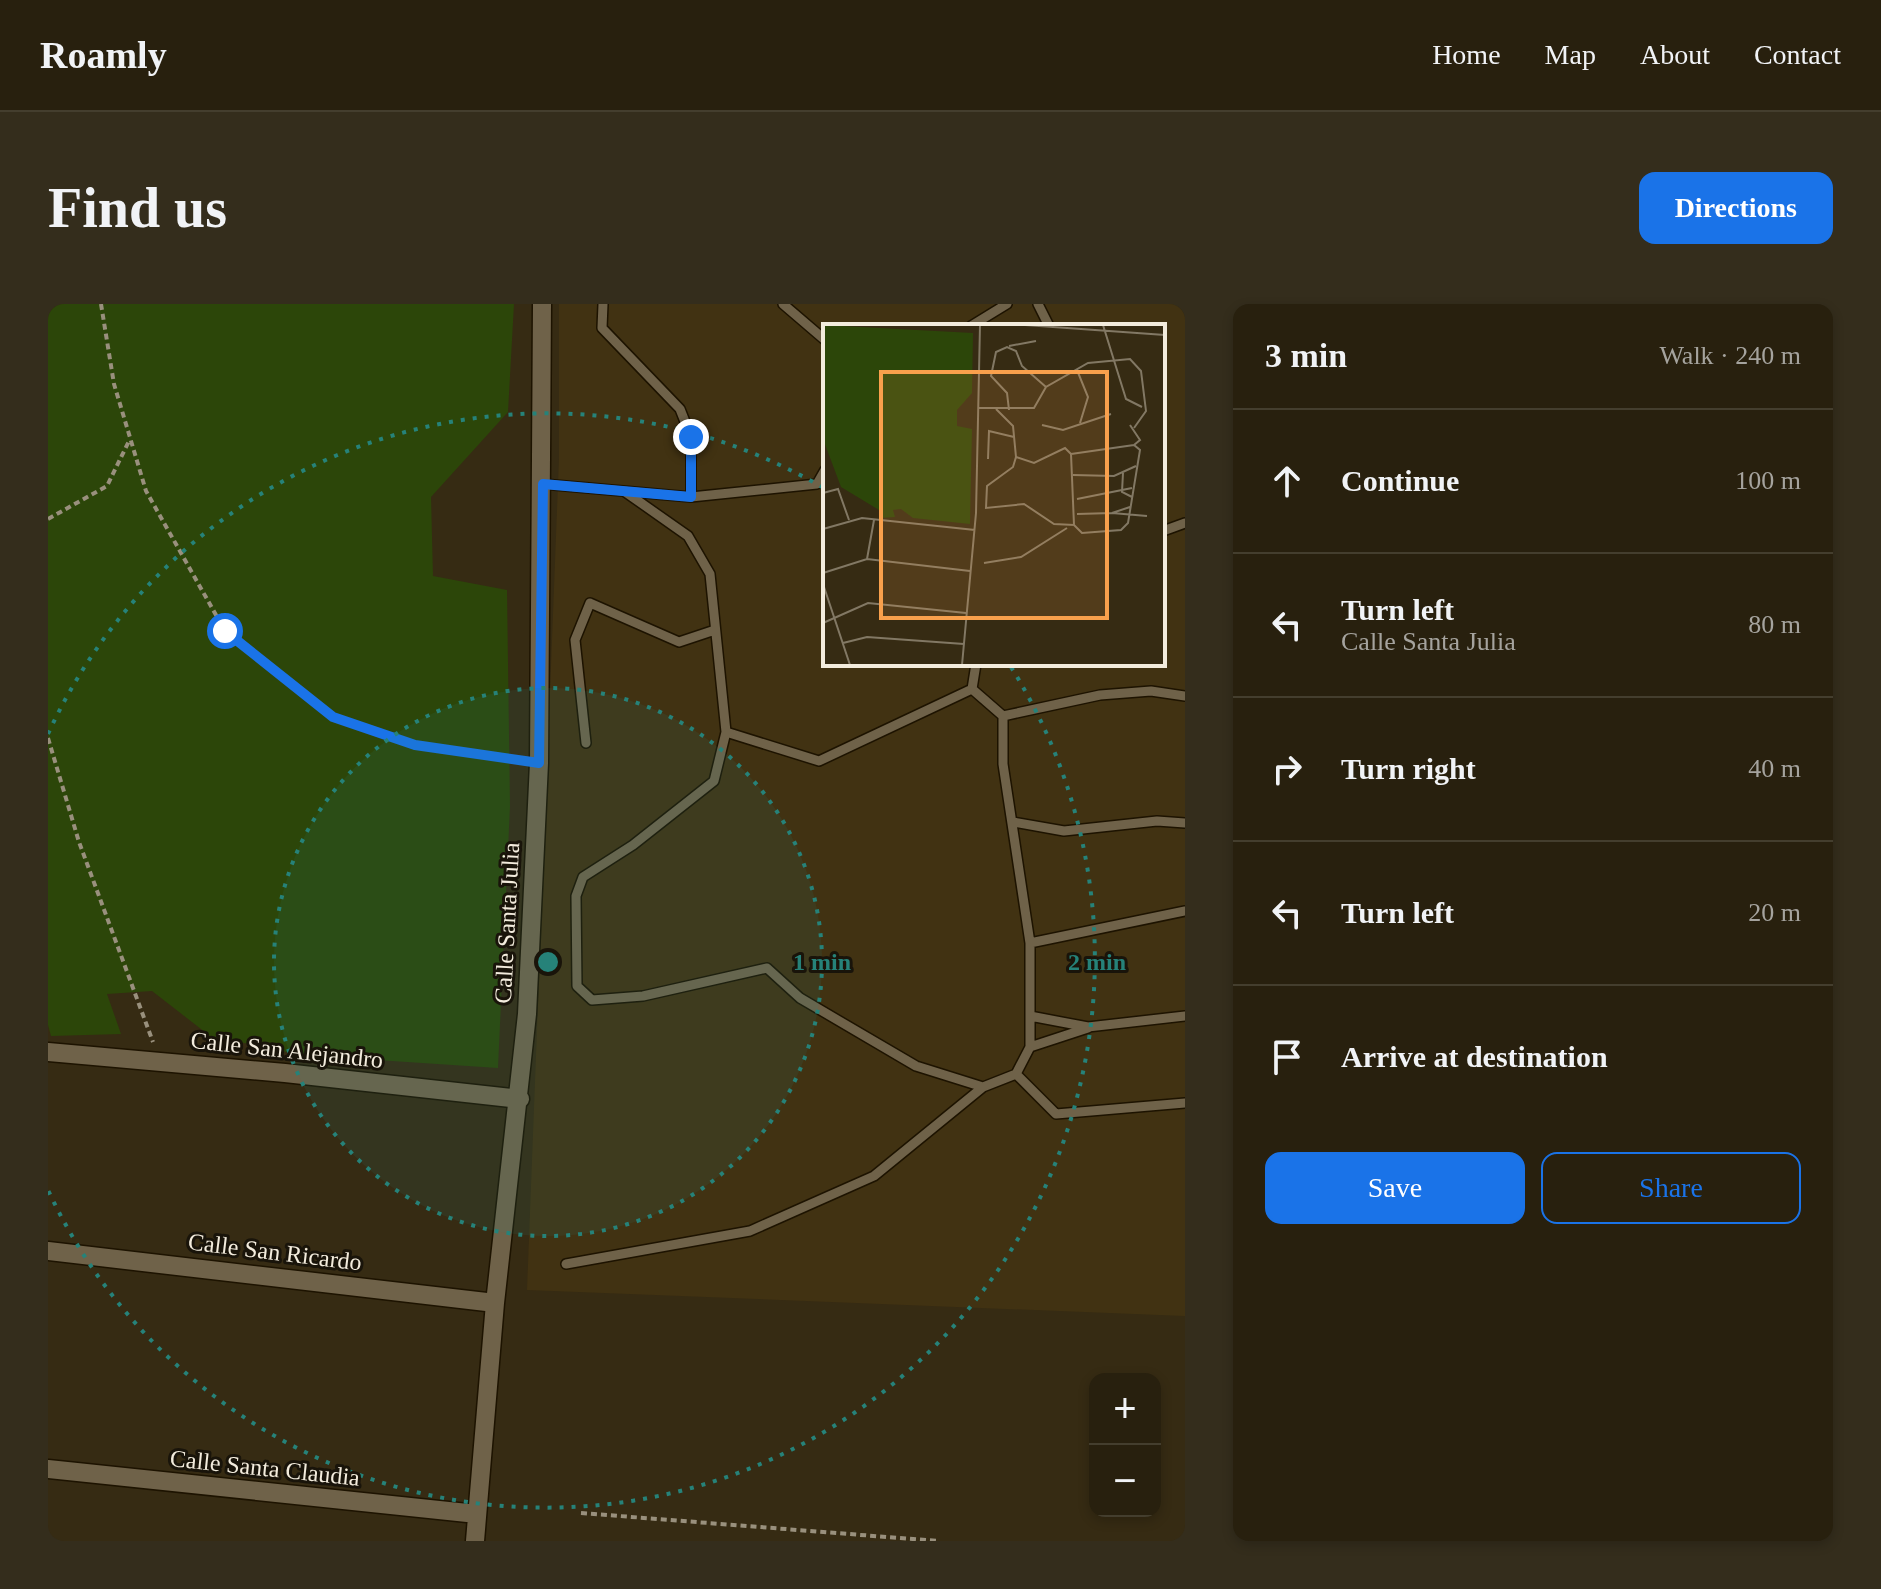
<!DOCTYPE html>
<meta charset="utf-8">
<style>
body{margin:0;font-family:"Times New Roman",serif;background:#342d1c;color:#f1f3f6}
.controls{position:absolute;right:24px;bottom:24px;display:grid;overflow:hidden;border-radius:16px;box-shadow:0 4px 12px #0003}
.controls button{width:72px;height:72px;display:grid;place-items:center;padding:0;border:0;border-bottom:2px solid #443e2e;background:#28200e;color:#f1f3f6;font:40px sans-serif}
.stop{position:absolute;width:24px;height:24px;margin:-18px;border:6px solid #1a73e8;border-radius:50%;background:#fff}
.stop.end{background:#1a73e8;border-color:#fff;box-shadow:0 2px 8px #0008}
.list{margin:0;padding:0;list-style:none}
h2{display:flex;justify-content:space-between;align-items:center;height:104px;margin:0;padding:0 32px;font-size:34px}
h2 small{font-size:26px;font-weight:400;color:#a5a39e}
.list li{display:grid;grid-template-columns:52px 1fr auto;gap:24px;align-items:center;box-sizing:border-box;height:144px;padding:0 32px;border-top:2px solid #443e2e}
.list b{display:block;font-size:30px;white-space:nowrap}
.list p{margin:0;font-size:26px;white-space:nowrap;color:#a5a39e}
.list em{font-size:26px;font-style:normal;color:#a5a39e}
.actions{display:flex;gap:16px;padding:24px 32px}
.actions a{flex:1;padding:18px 0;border:2px solid #1a73e8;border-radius:16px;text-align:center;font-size:28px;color:#1a73e8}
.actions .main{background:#1a73e8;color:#fff}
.icon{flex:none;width:44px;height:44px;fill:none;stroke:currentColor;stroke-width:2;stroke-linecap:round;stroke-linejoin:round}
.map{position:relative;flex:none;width:1137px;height:1237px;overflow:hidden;border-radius:16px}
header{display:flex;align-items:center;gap:48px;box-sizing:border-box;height:112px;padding:0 40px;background:#28200e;border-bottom:2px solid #443e2e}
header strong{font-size:38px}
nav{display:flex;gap:44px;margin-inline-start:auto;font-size:28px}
.intro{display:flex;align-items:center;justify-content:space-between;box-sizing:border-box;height:192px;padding:0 48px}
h1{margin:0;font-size:56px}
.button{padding:20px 36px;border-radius:16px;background:#1a73e8;color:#fff;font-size:28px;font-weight:700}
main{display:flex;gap:48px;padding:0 48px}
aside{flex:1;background:#28200e;border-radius:16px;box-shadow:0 4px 12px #0003}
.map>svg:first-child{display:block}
.built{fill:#413212;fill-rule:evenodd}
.green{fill:#2c4609}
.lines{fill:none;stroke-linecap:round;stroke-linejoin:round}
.lane-casing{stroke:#1d1300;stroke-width:12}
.street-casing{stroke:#1d1300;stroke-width:21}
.path{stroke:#99907d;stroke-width:4;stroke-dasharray:6 4;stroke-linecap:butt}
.lane{stroke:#6f6249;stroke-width:9}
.street{stroke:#6f6249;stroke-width:18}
.route{stroke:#1a73e8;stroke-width:10}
.ring{fill:none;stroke:#268279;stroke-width:4;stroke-dasharray:4 8}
.labels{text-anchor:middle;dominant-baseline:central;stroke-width:6;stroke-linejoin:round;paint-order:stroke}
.street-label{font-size:24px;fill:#f3ecdd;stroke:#19140a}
.inset-road{fill:none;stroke:#827864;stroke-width:2}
.view{fill:#f9a04c;fill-opacity:0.15;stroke:#f9a04c;stroke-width:4}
.inset-edge{fill:none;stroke:#f3ecdd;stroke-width:4}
.centre{fill:#268279;stroke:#19140a;stroke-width:4}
.ring-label{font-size:24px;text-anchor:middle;font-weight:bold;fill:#268279;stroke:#19140a;stroke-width:6;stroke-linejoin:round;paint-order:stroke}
</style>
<header>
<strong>Roamly</strong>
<nav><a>Home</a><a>Map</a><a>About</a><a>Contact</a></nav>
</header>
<div class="intro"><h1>Find us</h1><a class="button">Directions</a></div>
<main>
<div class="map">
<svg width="1137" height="1237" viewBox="0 0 1137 1237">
<rect width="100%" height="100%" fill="#362b13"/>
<path class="built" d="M511 0H1137V1012L479 986 511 154ZM777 22H1115V360H777Z"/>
<path class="green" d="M0 0H466L460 108 383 193 385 272 459 286 462 502 450 764 253 751 162 732 104 687 59 690 73 730 3 732 0 721Z"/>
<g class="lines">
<defs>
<path id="lane" d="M555 0 554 24 632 105 643 133V193
M735 0 777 36
M990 0 1001 22
M923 22 959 0
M495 180 643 193 769 180 777 166
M576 187 640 232 662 270 678 428 771 457 924 385 955 412V460L982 639V743L968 770 935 783 868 762 752 694 719 664 595 692 544 696 529 682 528 592 535 573 585 541 666 477 678 428
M1115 227 1137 219
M924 385 928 360
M955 412 1052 391 1103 387 1137 392
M538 439 527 336 542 299 631 338 667 326
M965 518 1016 527 1109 517 1137 519
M982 639 1137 607
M982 712 1040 723 1137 712
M982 743 1040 724
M968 770 1008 810 1137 799
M518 960 702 927 826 872 935 783"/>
<path id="street" d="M0 748 237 769 472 795
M0 947 447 999
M0 1165 429 1210
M427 1237 447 999 479 710 491 459 494 0"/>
</defs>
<use href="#lane" class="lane-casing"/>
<use href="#street" class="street-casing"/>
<path class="path" d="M53 0 66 80 98 187 177 327 285 413 367 441 473 456
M0 215 59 182 81 137
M0 434 31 538 105 738
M533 1209 890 1237"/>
<use href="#lane" class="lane"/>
<use href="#street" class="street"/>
</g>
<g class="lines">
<path class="route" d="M177 327 285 413 367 441 491 459 495 180 643 193V133"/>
</g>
<circle cx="500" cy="658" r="274" fill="#268279" fill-opacity=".12"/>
<g class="ring">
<circle cx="500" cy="658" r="274"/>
<path d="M0 430A549 549 0 0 1 774 183M963 363A549 549 0 1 1 0 886"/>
</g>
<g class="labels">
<g class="street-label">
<text transform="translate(459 619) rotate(-87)">Calle Santa Julia</text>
<text transform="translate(239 746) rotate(6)">Calle San Alejandro</text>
<text transform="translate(227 948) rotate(7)">Calle San Ricardo</text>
<text transform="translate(217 1164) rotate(6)">Calle Santa Claudia</text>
</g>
</g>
<g transform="translate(775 20)">
<rect width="342" height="342" fill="#362b13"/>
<path d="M0 1 150 9 149 69 134 86V102L149 105 147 200 90 194 78 185 70 186 72 193 58 194 56 186 18 163 0 115Z" fill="#2c4609"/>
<path class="inset-road" d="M202 1 342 11M280 1 303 75 319 83M186 22 213 17M254 46 265 73 257 99M156 84H211L223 63 265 39 307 35 318 47 323 87 311 104M173 85 190 102 193 133 211 139 242 124 248 130 251 201 231 200 201 180 163 184 164 162 190 143 193 133M186 86 184 69 168 52 173 28 184 23 193 27 199 42 223 63M219 101 240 106 288 90M248 130 311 121M165 135 166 107 191 113M300 149 299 168 309 173M250 151 291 152 313 142M0 169 15 165 26 196M254 175 309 164M289 189 324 192M254 190 289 189 307 183M251 201 259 209 298 206 305 199 317 126 311 121 317 116 307 101M0 205 39 194 152 206M44 235 51 196M161 239 198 233 244 204M0 249 44 235 147 247M0 260 27 341M0 299 45 279 143 289M20 319 44 313 141 320M139 341 153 189 157 1"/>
<path class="view" d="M58 48H284V294H58Z"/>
<rect width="342" height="342" class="inset-edge"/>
</g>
<circle cx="500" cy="658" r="12" class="centre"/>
<g class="ring-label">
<text x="774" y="666">1 min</text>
<text x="1049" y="666">2 min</text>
</g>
</svg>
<div class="controls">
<button>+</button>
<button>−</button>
</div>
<div class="stop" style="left:177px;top:327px"></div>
<div class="stop end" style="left:643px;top:133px"></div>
</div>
<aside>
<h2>3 min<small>Walk · 240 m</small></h2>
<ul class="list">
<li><svg class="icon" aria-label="ahead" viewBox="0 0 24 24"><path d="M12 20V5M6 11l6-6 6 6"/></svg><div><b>Continue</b></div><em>100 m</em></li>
<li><svg class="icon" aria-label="left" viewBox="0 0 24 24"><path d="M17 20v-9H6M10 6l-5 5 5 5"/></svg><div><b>Turn left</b><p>Calle Santa Julia</p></div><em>80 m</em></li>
<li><svg class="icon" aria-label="right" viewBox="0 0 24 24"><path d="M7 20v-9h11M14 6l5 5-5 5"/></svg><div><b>Turn right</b></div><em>40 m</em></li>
<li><svg class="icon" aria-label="left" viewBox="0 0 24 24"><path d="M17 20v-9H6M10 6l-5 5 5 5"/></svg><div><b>Turn left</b></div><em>20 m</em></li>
<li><svg class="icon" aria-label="arrive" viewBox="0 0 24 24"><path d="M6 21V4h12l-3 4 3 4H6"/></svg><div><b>Arrive at destination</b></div></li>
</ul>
<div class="actions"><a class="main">Save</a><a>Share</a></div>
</aside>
</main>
